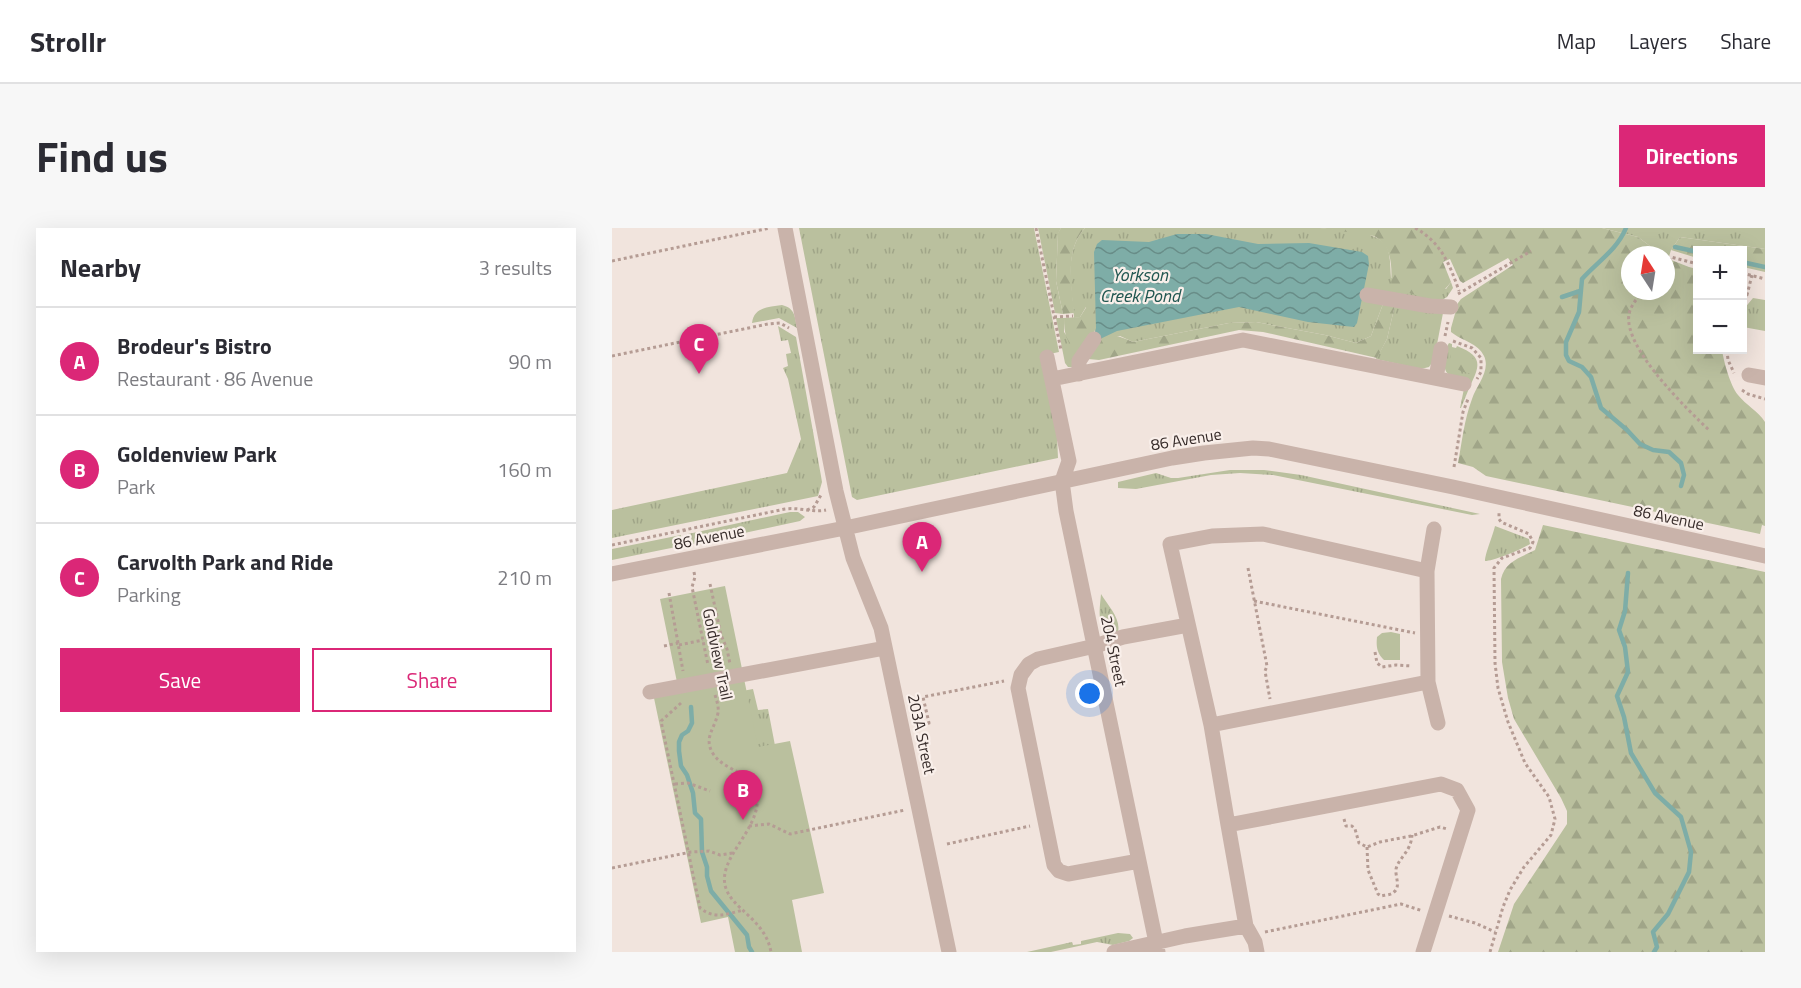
<!DOCTYPE html>
<meta charset="utf-8">
<style>
body{margin:0;font-family:"Titillium Web",sans-serif;background:#f7f7f7;color:#2b2b33}
.controls{position:absolute;right:18px;top:18px;display:grid;overflow:hidden;border-radius:0px;box-shadow:0 6px 24px #0002}
.controls button{width:54px;height:54px;display:grid;place-items:center;padding:0;border:0;border-bottom:2px solid #e1e1e2;background:#fff;color:#2b2b33;font:30px sans-serif}
.compass{position:absolute;left:1009px;top:18px;width:54px;height:54px;border-radius:50%;background:#fff;box-shadow:0 6px 24px #0002;rotate:348deg}
.you{position:absolute;left:478px;top:466px;width:21px;height:21px;margin:-15px;border:4px solid #fff;border-radius:50%;background:#1a73e8;box-shadow:0 0 0 9px #1a73e833}
.badge{display:grid;place-items:center;width:39px;height:39px;border-radius:50%;background:#db2777;color:#fff;font-size:20px;font-weight:700}
.pin{position:absolute;translate:-50% -50px;filter:drop-shadow(0 2px 3px #0008)}
.pin::after{content:'';position:absolute;top:32px;width:21px;height:18px;background:inherit;clip-path:polygon(0 0,100% 0,50% 100%)}
.list{margin:0;padding:0;list-style:none}
h2{display:flex;justify-content:space-between;align-items:center;height:78px;margin:0;padding:0 24px;font-size:26px}
h2 small{font-size:20px;font-weight:400;color:#7c7c81}
.list li{display:grid;grid-template-columns:39px 1fr auto;gap:18px;align-items:center;box-sizing:border-box;height:108px;padding:0 24px;border-top:2px solid #e1e1e2}
.list b{display:block;font-size:22px;white-space:nowrap}
.list p{margin:0;font-size:20px;white-space:nowrap;color:#7c7c81}
.list em{font-size:20px;font-style:normal;color:#7c7c81}
.actions{display:flex;gap:12px;padding:18px 24px}
.actions a{flex:1;padding:14px 0;border:2px solid #db2777;border-radius:0px;text-align:center;font-size:21px;color:#db2777}
.actions .main{background:#db2777;color:#fff}
.map{position:relative;flex:none;width:1153px;height:724px;overflow:hidden;border-radius:0px}
header{display:flex;align-items:center;gap:36px;box-sizing:border-box;height:84px;padding:0 30px;background:#fff;border-bottom:2px solid #e1e1e2}
header strong{font-size:28px}
nav{display:flex;gap:33px;margin-inline-start:auto;font-size:21px}
.intro{display:flex;align-items:center;justify-content:space-between;box-sizing:border-box;height:144px;padding:0 36px}
h1{margin:0;font-size:42px}
.button{padding:15px 27px;border-radius:0px;background:#db2777;color:#fff;font-size:21px;font-weight:700}
main{display:flex;gap:36px;padding:0 36px}
aside{flex:1;background:#fff;border-radius:0px;box-shadow:0 6px 24px #0002}
.map>svg:first-child{display:block}
.grass{fill:url(#grass-tufts)}
.forest{fill:url(#forest-firs)}
.park{fill:#bac09e}
.water{fill:url(#water-waves)}
.lines{fill:none;stroke-linecap:round;stroke-linejoin:round}
.stream{stroke:#7eada7;stroke-width:4.5}
.path{stroke:#b59c94;stroke-width:3;stroke-dasharray:3 3;stroke-linecap:butt}
.minor{stroke:#c9b3aa;stroke-width:15}
.labels{text-anchor:middle;dominant-baseline:central;stroke-width:4.5;stroke-linejoin:round;paint-order:stroke}
.street-label{font-size:16px;fill:#362b29;stroke:#f9efea}
.water-label{font-size:18px;font-style:italic;fill:#205650;stroke:#f9efea}
</style>
<header>
<strong>Strollr</strong>
<nav><a>Map</a><a>Layers</a><a>Share</a></nav>
</header>
<div class="intro"><h1>Find us</h1><a class="button">Directions</a></div>
<main>
<aside>
<h2>Nearby<small>3 results</small></h2>
<ul class="list">
<li><span class="badge">A</span><div><b>Brodeur's Bistro</b><p>Restaurant · 86 Avenue</p></div><em>90 m</em></li>
<li><span class="badge">B</span><div><b>Goldenview Park</b><p>Park</p></div><em>160 m</em></li>
<li><span class="badge">C</span><div><b>Carvolth Park and Ride</b><p>Parking</p></div><em>210 m</em></li>
</ul>
<div class="actions"><a class="main">Save</a><a>Share</a></div>
</aside>
<div class="map">
<svg width="1153" height="724" viewBox="0 0 1153 724">
<defs>
<pattern id="grass-tufts" width="24" height="20" patternUnits="userSpaceOnUse" patternTransform="scale(1.5)"><rect width="24" height="20" fill="#bac09e"/><path d="M3 7l-1-3M5 7V3M7 7l1-3M15 17l-1-3M17 17v-4M19 17l1-3" fill="none" stroke="#a0a588"/></pattern>
<pattern id="forest-firs" width="22" height="20" patternUnits="userSpaceOnUse" patternTransform="scale(1.5)"><rect width="22" height="20" fill="#bac09e"/><path d="M5 1l3.5 6h-7zM16 11l3.5 6h-7z" fill="#a0a588"/></pattern>
<pattern id="water-waves" width="16" height="10" patternUnits="userSpaceOnUse" patternTransform="scale(1.5)"><rect width="16" height="10" fill="#7eada7"/><path d="M0 5q4-4 8 0t8 0" fill="none" stroke="#688d88"/></pattern>
</defs>
<rect width="100%" height="100%" fill="#f1e4dd"/>
<path class="grass" d="M187 0H422L447 124 428 128 445 208 446 230 245 272 240 269Z
M426 0H449L446 6 444 53 451 86 443 85Z
M473 0H708C724 2 766 2 774 18 779 26 778 40 779 50L834 61 839 54 841 60 835 69 830 72 771 76 759 108 744 115 713 107 644 94 617 95 521 114 508 108 486 112 474 79 468 89 462 90C460 60 451 24 473 0Z
M990 0H1153V21L1068 9 1059 22 1056 32 1054 27H1050L1026 9Z
M1141 70 1153 72V103L1131 99V82Z
M170 77C183 80 183 89 185 100L167 90 140 95C142 79 156 79 170 77Z
M783 77 831 85 822 132 817 139 809 141 764 131 775 111Z
M444 90H452V104L466 124 461 139H456L453 135Z
M166 98 184 109 209 248 210 254 206 268 0 310V282L175 245 189 211 176 151 171 140 176 138 174 126 179 125 176 112 169 113Z
M837 115 840 116V119L844 120 845 118C870 128 869 136 858 158 855 165 852 173 849 180H848L854 151C837 147 831 149 833 130 834 124 834 120 837 115Z
M618 242H652L689 247 868 286 860 287 661 247 628 245 599 247 524 261 506 260V254L544 245 559 250H566Z
M178 284H186L193 289 188 293 81 316 77 311 76 306Z
M883 298 917 311 918 316C910 321 882 333 873 333 873 326 881 307 883 298Z
M69 307V318L0 332V321Z
M489 366C496 378 509 390 506 404 482 404 488 381 489 366Z
M141 461 146 482 156 481 165 528 154 530 109 484 125 464Z
M506 705 518 706 521 710 517 713 501 717 485 714 439 724H415L460 714 461 717 469 716V713Z"/>
<path class="forest" d="M449 0H473C452 23 460 56 462 85L451 86 444 53 446 5Z
M708 0H990L1026 9 1050 27H1018V63H1054V30L1077 39 1085 41 1086 122H1110C1112 134 1118 157 1126 167 1134 177 1146 183 1153 194V298L1150 297 1148 306 874 248 861 239 846 235C850 214 852 192 860 171 864 158 879 143 872 128 866 115 850 113 839 104V100L846 75 849 71 901 37 896 30 851 55 848 53 838 31 831 34 839 54C821 79 804 66 779 59 780 40 781 18 762 8Z
M1068 9 1153 21V44L1131 39 1130 22H1086L1085 30 1059 22Z
M477 75H484C482 105 489 101 466 124 454 115 452 105 452 90L468 89Z
M771 76 783 77 775 111 765 130 651 104 627 102 487 132 476 131C490 105 494 102 521 114L617 95 644 94 713 107 744 115 759 108Z
M840 120C854 123 870 130 862 146L851 144 839 138 838 131Z
M931 297 1153 344V724H886L902 676 955 596V583L949 570 902 491 896 470 890 434 889 351C893 333 908 330 923 322Z"/>
<path class="park" d="M113 358 146 519 178 513 212 665 180 672 190 724H123L116 689 89 695 42 470 67 464 48 371Z
M779 404 788 406V432H772C765 425 764 419 765 409L770 405Z"/>
<path class="water" d="M565 6H594L646 16 697 15 750 24 756 28 757 36 745 95 742 99 696 94 627 79 505 103 486 112 482 108 484 100 482 24 485 16 490 12 537 14Z"/>
<g class="lines">
<path class="stream" d="M1014 0C1005 22 985 34 970 51L967 84 954 114V127L957 133 970 139 979 149 989 180 1015 202 1028 216 1041 222 1057 224 1069 235 1072 247 1069 258
M1063 19 1086 24
M1130 34 1153 39
M950 69 968 63
M1016 345 1013 383 1007 402 1013 419 1016 444 1005 468 1012 489 1019 525 1043 565 1069 589 1079 624 1077 644 1056 686 1041 704 1045 719 1042 724
M79 479 80 495 76 503 70 507 67 514V523L69 538 75 547 81 565 83 585 89 591 90 624 95 639V648L99 663 135 707 137 719 140 724"/>
<path class="path" d="M424 0 449 122
M803 0C829 14 838 37 847 63
M0 33 158 0
M1054 38 1059 29 1086 36
M1130 45 1153 51
M1032 63C1025 70 1019 77 1017 86 1011 120 1076 182 1098 203
M846 66 919 23
M1130 71 1135 67 1140 47
M442 89 461 88
M833 108 836 94
M841 113 860 120 869 130V144L865 151
M1115 122 1116 132 1122 145
M0 128 156 96 168 95 177 100
M1130 162 1136 166 1153 171
M842 239 851 184 856 171
M195 282 202 279 209 267
M72 301 76 317
M0 317 173 281C188 279 200 285 214 282
M636 340 655 438 653 443 658 471
M82 344 83 349 80 359 96 437
M98 356 109 407 115 421 118 436
M57 365 71 443
M642 373 803 405
M67 417 91 412
M52 418 66 415
M763 424 765 435 770 439 784 437 800 438
M103 467C105 473 107 480 106 485 103 500 92 509 100 524 111 544 141 542 145 568 149 601 107 628 113 657 118 681 153 690 159 724
M69 475 49 493 88 680C104 692 113 686 132 682
M310 496 317 495 311 469 392 453
M63 556 76 555 98 563
M732 591 734 598H740L743 601 747 615 755 619 768 614 799 608 828 599 835 601
M137 598 157 596 178 606 293 582
M335 616 418 598
M755 619 756 642 766 666 769 668C773 667 779 667 782 664 789 658 783 649 784 641 787 629 799 624 800 607
M0 640 79 624 97 623 108 627 120 625
M837 688 863 695 883 704
M653 704 789 676 811 683
M878 724 891 679 898 662 912 639 939 607 943 591 937 569 913 535 896 494 886 460 883 435 882 340 890 330 918 320 921 314 917 306 889 294 887 291V284"/>
<path class="minor" d="M173 0 224 263 241 330 269 400 337 724
M755 67 818 78 839 79
M435 129 457 233 450 253 454 283 546 724
M467 146V133L482 111
M1137 147 1153 150
M824 150 829 121
M440 151 631 112 852 156
M815 343 822 301
M0 346 233 300 560 230 592 225 641 220 657 221 841 259 1153 328
M816 454 826 495
M38 464 273 420
M599 497 816 454 815 343 651 306 600 308 558 316 599 497 616 597
M527 633 456 646 447 643 442 637 406 460 409 447 417 436 426 431 483 418 511 409 576 397
M502 724 573 708 634 698
M645 724 643 714 634 698 616 597 829 556 845 562 856 582 811 724"/>
</g>
<g class="labels">
<g class="street-label">
<text transform="translate(574 211) rotate(-9)">86 Avenue</text>
<text transform="translate(1057 289) rotate(12)">86 Avenue</text>
<text transform="translate(97 309) rotate(-11)">86 Avenue</text>
<text transform="translate(502 423) rotate(78)">204 Street</text>
<text transform="translate(106 426) rotate(78)">Goldview Trail</text>
<text transform="translate(310 506) rotate(78)">203A Street</text>
</g>
<g class="water-label">
<text x="528" y="46">Yorkson<tspan x="528" dy="21">Creek Pond</tspan></text>
</g>
</g>
</svg>
<div class="controls">
<button>+</button>
<button>−</button>
</div>
<svg class="compass" viewBox="-18 -18 36 36"><path d="M0-13l5 13h-10z" fill="#e53935"/><path d="M0 13l5-13h-10z" fill="#7c7c81"/></svg>
<div class="you"></div>
<div class="pin badge" style="left:310px;top:344px">A</div>
<div class="pin badge" style="left:131px;top:592px">B</div>
<div class="pin badge" style="left:87px;top:146px">C</div>
</div>
</main>
